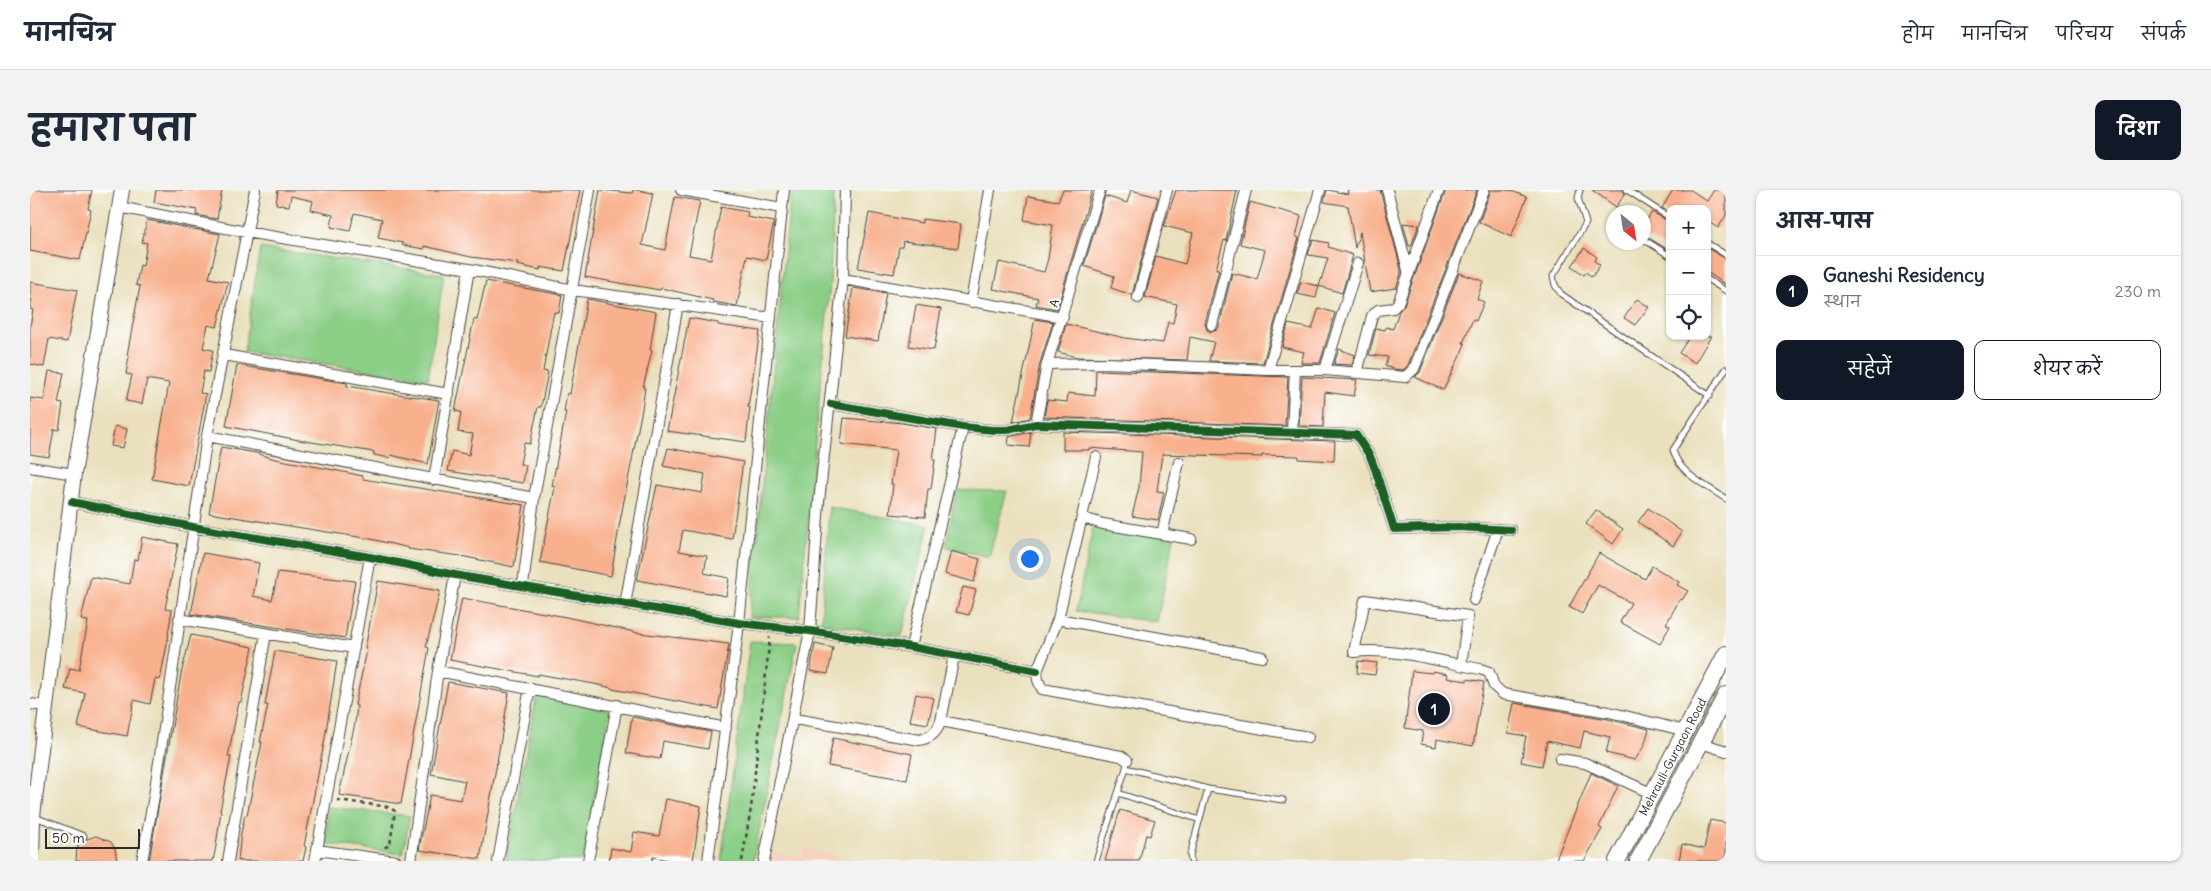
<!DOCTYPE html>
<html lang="hi">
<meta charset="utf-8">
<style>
body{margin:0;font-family:Delius,"Playpen Sans Deva",sans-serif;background:#f2f2f3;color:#1f2937}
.controls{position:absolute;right:15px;top:15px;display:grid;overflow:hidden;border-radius:10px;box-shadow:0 1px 4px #0004}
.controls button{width:45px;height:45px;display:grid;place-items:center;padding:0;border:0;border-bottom:1px solid #e0e1e3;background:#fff;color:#1f2937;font:25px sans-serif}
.compass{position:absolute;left:1576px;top:15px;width:45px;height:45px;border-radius:50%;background:#fff;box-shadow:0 1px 4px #0004;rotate:150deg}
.scale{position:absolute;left:15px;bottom:12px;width:95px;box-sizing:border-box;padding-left:5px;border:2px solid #2b2b2b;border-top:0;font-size:14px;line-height:18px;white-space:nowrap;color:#2b2b2b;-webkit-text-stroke:4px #fff;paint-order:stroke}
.you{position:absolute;left:999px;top:368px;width:18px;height:18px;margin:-12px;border:4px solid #fff;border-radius:50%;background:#1a73e8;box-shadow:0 0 0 8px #1a73e833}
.badge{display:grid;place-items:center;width:32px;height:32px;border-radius:50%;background:#111827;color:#fff;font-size:16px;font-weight:700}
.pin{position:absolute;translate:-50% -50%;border:2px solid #fff;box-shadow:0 1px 5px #0006}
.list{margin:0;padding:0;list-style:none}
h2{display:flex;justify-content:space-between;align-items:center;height:65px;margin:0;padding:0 20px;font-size:21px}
h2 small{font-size:16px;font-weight:400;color:#747a83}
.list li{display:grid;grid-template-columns:32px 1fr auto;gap:15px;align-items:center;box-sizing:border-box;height:70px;padding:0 20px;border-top:1px solid #e0e1e3}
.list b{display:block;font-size:19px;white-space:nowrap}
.list p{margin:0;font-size:16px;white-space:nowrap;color:#747a83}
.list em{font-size:16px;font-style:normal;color:#747a83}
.actions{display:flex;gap:10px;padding:15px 20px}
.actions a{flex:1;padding:11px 0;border:1px solid #111827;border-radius:10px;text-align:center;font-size:18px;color:#111827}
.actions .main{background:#111827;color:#fff}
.icon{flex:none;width:28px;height:28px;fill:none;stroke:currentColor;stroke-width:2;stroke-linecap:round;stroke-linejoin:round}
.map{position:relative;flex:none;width:1696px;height:671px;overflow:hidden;border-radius:10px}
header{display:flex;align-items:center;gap:30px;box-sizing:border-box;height:70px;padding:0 25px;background:#fff;border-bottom:1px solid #e0e1e3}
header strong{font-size:24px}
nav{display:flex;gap:28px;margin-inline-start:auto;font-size:18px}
.intro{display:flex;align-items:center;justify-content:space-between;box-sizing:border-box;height:120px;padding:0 30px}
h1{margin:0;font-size:35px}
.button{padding:12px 22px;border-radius:10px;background:#111827;color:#fff;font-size:18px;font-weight:700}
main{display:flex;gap:30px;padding:0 30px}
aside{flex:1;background:#fff;border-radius:10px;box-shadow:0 1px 4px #0004}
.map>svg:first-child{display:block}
.built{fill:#f6d2c4}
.green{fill:#8bce86;stroke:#5b7c58}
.building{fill:#f8b08d}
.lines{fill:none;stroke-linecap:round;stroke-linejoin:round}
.lane-casing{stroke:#484641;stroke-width:7}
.street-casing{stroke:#484641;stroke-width:12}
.secondary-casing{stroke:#484641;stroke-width:16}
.primary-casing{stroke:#484641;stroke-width:18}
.path{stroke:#484641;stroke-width:2.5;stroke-dasharray:4 4;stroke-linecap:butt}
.lane{stroke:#fff;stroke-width:5}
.street{stroke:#fff;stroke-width:10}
.secondary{stroke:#fff;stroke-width:14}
.primary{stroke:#fff;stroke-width:16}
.cycleway-casing{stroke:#fff;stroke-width:11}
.cycleway{stroke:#1b5e20;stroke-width:8}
.labels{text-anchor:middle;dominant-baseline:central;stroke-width:4;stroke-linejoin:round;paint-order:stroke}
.street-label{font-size:12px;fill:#2b2b2b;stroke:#fff}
</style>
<header>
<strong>मानचित्र</strong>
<nav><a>होम</a><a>मानचित्र</a><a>परिचय</a><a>संपर्क</a></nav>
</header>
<div class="intro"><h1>हमारा पता</h1><a class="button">दिशा</a></div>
<main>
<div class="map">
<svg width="1696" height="671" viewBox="0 0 1696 671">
<rect width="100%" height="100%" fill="#fff"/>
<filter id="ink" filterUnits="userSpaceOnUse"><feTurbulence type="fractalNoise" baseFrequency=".02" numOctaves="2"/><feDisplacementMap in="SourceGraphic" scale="10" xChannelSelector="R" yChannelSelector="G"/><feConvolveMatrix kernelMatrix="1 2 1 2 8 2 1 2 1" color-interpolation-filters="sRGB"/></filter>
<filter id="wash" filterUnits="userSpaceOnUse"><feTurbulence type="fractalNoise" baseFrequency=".0096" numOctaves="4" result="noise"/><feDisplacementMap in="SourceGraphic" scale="20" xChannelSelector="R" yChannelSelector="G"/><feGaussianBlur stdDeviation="1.12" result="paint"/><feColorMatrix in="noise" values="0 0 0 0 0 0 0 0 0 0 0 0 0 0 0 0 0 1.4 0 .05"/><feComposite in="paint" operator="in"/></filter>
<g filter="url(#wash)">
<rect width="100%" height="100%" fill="#eae0bd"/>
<path class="built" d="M775 658 821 671H738L740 662 771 667Z"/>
<path class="green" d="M761 0H804L800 91 769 427H719Z
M230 58 414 84 398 189 214 162Z
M926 300 977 301 959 367 916 357Z
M799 317 899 335 872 446 791 433Z
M1063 337 1144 348 1127 432 1046 421Z
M720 451 767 453 723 671H691Z
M507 504 580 520 553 671H476Z
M299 617 380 626 373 664 295 654Z"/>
<g id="blocks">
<path class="building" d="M0 0H62L58 19 61 20 50 70 0 61Z
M126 0H192L187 29 166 25 167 20 124 12Z
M248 0H550L534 81 510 77V80L487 75 488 73 441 67 394 56V59L372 55 373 53 348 48 352 29 324 23 320 41 301 37 303 25 281 20 283 11 261 6 259 16 246 14Z
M570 0 602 3 603 0H608L623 3 612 55 635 60 645 7 670 11 659 65 681 69 691 17 718 22 717 27 744 32 736 70 717 66 707 116 683 112V110L631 98 630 100 555 87Z
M1033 0H1062L1027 119 1006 115 1008 108 963 99 969 72 1014 82 1018 69 1023 35 994 30 998 6 1028 11Z
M1101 0 1128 7 1102 105 1081 98 1084 86 1054 76 1075 6 1097 13Z
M1146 0H1207L1196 51 1194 50 1186 79H1189L1175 133 1177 140 1181 142 1187 140 1189 137 1202 83 1227 89 1235 60 1210 54 1220 12 1271 26 1266 47 1269 48 1233 173 1179 171 1184 152 1160 147 1157 170 1047 167 1028 162 1036 134 1095 148 1133 153 1138 132 1143 133 1147 114 1115 107 1126 66 1155 74 1163 43 1134 36Z
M1297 0 1318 4 1317 0H1350L1371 79V84L1366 98 1340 102 1330 42 1325 58 1318 16 1294 12Z
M1416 0H1447L1378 175 1373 180 1363 179 1355 176 1358 167 1339 165 1346 138 1355 140 1356 137 1363 139 1369 121 1374 115Z
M1461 0H1479L1497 7 1481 47 1449 32Z
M1562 0H1593L1595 4 1586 17Z
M1643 0H1661L1677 11 1684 0H1696V25L1688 38 1677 31V19H1640V23L1632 18Z
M1622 22 1640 32V61L1614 45V35Z
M839 23 892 33V29L931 34 928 58 873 51 872 57H869L864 84 828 78Z
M117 30 190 44 179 88 198 92 187 137 178 135 173 158 183 160 179 182 174 181 170 203 176 204 159 296 122 289 139 193 117 189 112 214 96 211 102 185 96 184 99 166 97 165 110 96 106 95 110 75 113 76 117 53 112 52Z
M1373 33 1389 35 1381 56H1379Z
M1283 50 1299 53 1298 57 1323 65 1312 103 1289 96 1286 108 1267 104 1271 92 1289 96 1298 68 1278 65Z
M1554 58 1567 67 1564 71 1570 75 1562 87 1556 82 1554 85 1542 76Z
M1677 58 1696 69V95L1677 82Z
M1429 83 1453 91 1447 109 1454 112 1446 131 1443 129 1433 153 1435 154 1429 168 1413 200 1385 187 1390 182Z
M456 91 532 105 529 123 524 122 520 142 513 181 518 182 511 217H508L500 254 494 253 490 274 496 275 493 293 418 281 422 261 439 265 443 244 428 242 431 222 425 221 444 129 447 130Z
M0 92 47 100 37 152 19 149 14 177 0 174V136L3 120 0 119 2 109H0Z
M823 98 856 103 848 151 815 146Z
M557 109 626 122 620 160H622L613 198H615L612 219 590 331 581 386 510 372 525 297 522 296 536 222H534L537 203 540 204Z
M1607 109 1619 117 1605 135 1594 128Z
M886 115 911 119 904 160 879 156Z
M1289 118 1305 123 1290 173H1271L1274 162 1252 157 1258 134 1282 139Z
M659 128 688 133V135L730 141 718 217H720L716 252 637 241Z
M1005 129 1023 132 1010 173 1000 228 983 232Z
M1660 146H1681L1665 173 1649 163Z
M1309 159 1325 165 1322 175 1304 174Z
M207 175 317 193V196L353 202 409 210 398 274 361 265 360 268 344 265V262L269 250 196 236Z
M1066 180 1258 187 1255 236 1014 227 1017 210 1037 212 1038 203 1065 206Z
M19 181 34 183 28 213 33 214 29 240 24 239 19 267 0 264V208L14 210Z
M1272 187 1327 190 1324 206 1295 202 1293 237 1269 236Z
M814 228 872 233 907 239 903 270H905L901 299H898L895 327 860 324 863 294H861L866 260 811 254Z
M85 236 97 239 93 258 81 256Z
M1001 242 999 257 978 255 979 247Z
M1033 242 1305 251 1304 271 1269 269V266L1232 265V267L1132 264 1127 301 1134 302 1128 330 1102 326 1109 297 1112 262 1059 258V260H1033Z
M191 257 226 263 245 269 299 279 333 286V289L494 315 484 377 431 366 378 359 379 358 341 349 179 323Z
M638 258 713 272 702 349 653 340 649 361 677 366 674 383 699 388 696 406 607 390 627 295 672 303 675 284 633 276Z
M1618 318 1652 342 1643 356 1608 332Z
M1566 320 1593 339 1583 354 1556 334Z
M112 347 148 354 135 419 142 420 138 444H139L130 490 125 489 120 514 104 510 97 546 48 537 55 503 35 499 40 478 49 480 58 431 51 430 61 387 100 394 104 369 108 370Z
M921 361 950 369 944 392 915 384Z
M173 363 229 373 223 406 242 410 248 382 325 391 315 448 161 424Z
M1569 363 1615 389 1622 376 1649 392 1647 395 1658 401 1652 410 1650 409 1636 434 1640 436 1630 454 1590 432 1601 413 1568 395 1552 424 1539 417Z
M348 391 410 401 396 457 399 458 371 614 309 605 325 533 327 516 325 515 337 460 335 459Z
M933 397 946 400 939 425 926 422Z
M432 408 536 427 609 443 699 454 688 519 582 499V498L564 494 508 484V486L420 470Z
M161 445 223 457 211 512H209L205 531 198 567H201L190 621H191L186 656 183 671H119L151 484Z
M785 454 803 458 798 484 780 481Z
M245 461 307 471 295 548 274 656 276 657 273 671H208L211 643 215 625H217L232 552H230L238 515H235Z
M1328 471 1347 473 1345 485 1327 483Z
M1382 481 1402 483 1403 481 1418 484 1417 488 1437 491V489L1454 492 1443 556 1407 549 1406 557 1391 554 1393 541 1375 538Z
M418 492 479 503 450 669 389 660 400 605 431 610 435 591 401 584Z
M886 504 904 508 898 534 880 531Z
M1484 513 1578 529 1619 539 1614 556 1605 570 1576 563 1580 547 1554 541 1550 558 1517 551 1512 576 1491 572 1496 546 1478 543Z
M602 527 681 542 678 559 633 551 630 569 596 563Z
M803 548 882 564 877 590 798 576Z
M1561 583 1588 596 1569 637 1572 639 1554 671H1531L1526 669Z
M636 609 671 616 663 671H643L623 667 622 671H579L581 658 601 662 604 642 629 646Z
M1090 620 1125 630 1120 646 1116 645 1109 671H1075Z
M1680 630 1696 633V671H1649L1652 654 1674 659Z
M66 646 81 652 85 659 87 671H46L47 658 51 651Z"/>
</g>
</g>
<g filter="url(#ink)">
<use href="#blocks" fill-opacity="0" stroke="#484641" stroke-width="1"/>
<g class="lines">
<defs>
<path id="lane" d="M1550 0 1548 8 1556 33 1523 86 1525 95 1531 104 1680 206
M1597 0 1640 28
M1615 50 1640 66
M1677 53 1696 65
M1677 89 1696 101
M1696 179 1643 260C1649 284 1676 295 1696 309
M1096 578 1178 599
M1088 603 1170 630
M5 627 54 646
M1066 671 1096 578 1097 570
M1161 671 1160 665 1178 599 1253 610"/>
<path id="street" d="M651 0 752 18
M1357 0 1379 84
M89 17 216 42 439 79 543 100 741 128
M813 89 1033 127
M1108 108 1137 0
M941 112 960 0
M1182 135 1216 0
M194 165 419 204
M1017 174 1076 173 1238 180H1295L1375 187 1384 179 1454 0
M1238 180 1290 0
M1295 180 1328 73
M1327 183 1342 126 1348 120 1363 118 1368 113 1409 0
M801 214 933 237 963 240H977L1006 234 1326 245 1340 266 1345 279 1364 339 1428 337 1481 340
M1006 234 1017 174 1070 0
M1262 242 1265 180
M177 246 504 308
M1066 267 1028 429 1007 481 1008 490 1012 499 1278 547
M0 277 44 284
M404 290 439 79
M42 312 163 337 340 367 425 385 709 433 780 441 881 457 1007 481
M1053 328 1073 334 1161 349
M1132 344 1149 272
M493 395 504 308 560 0
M1444 410 1468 339
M595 415 648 114
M149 429 324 458
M1028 429 1232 467
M881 457 933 237
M1431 475 1438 426 1335 410 1324 462C1360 457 1414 472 1450 479L1459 482 1464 496 1473 504 1579 522 1656 541
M408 481 696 538
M0 514 16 516
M764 529 890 550C902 547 907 542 911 531L924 466
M911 531 1091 566 1097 570
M1671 553 1696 561
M1530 569 1555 573 1623 604
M287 660 366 671
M112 671 124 606 177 246 225 0
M198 671 236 443
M285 671 340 367
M381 671 408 481 425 385
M468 671 500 498
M558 671 587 515
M678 671 709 433 754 0
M734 671 780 441 789 312 813 89 815 0"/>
<path id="secondary" d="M2 671 3 626 44 284 92 0"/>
<g id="primary">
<path id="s1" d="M1587 671 1696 464"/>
<path d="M1608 671 1696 505"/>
</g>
</defs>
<use href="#lane" class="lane-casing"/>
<use href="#street" class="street-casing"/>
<use href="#secondary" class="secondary-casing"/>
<use href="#primary" class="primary-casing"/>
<path class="path" d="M307 610 359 617 365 621 360 655 353 658
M712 671 721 618 740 447"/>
<use href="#lane" class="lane"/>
<use href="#street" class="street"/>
<use href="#secondary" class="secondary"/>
<use href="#primary" class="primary"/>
<defs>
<path id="cycleway" d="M801 214 933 237 963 240H977L1006 234 1326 245 1340 266 1345 279 1364 339 1428 337 1481 340
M42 312 163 337 340 367 425 385 709 433 780 441 881 457 1007 481"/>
</defs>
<use href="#cycleway" class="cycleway-casing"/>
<use href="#cycleway" class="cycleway"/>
</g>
</g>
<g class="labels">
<g class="street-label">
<text transform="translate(1024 113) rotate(-74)">A</text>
<text stroke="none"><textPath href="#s1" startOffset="118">Mehrauli-Gurgaon Road</textPath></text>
</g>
</g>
</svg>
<div class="controls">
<button>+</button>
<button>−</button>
<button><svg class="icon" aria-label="locate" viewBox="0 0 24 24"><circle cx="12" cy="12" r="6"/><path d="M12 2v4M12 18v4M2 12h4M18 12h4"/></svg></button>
</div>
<svg class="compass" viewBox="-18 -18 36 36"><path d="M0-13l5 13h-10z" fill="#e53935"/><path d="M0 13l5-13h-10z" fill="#747a83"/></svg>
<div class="scale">50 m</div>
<div class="you"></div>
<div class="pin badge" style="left:1404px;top:519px">1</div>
</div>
<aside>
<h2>आस-पास<small></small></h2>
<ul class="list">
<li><span class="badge">1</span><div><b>Ganeshi Residency</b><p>स्थान</p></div><em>230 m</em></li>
</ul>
<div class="actions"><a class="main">सहेजें</a><a>शेयर करें</a></div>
</aside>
</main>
